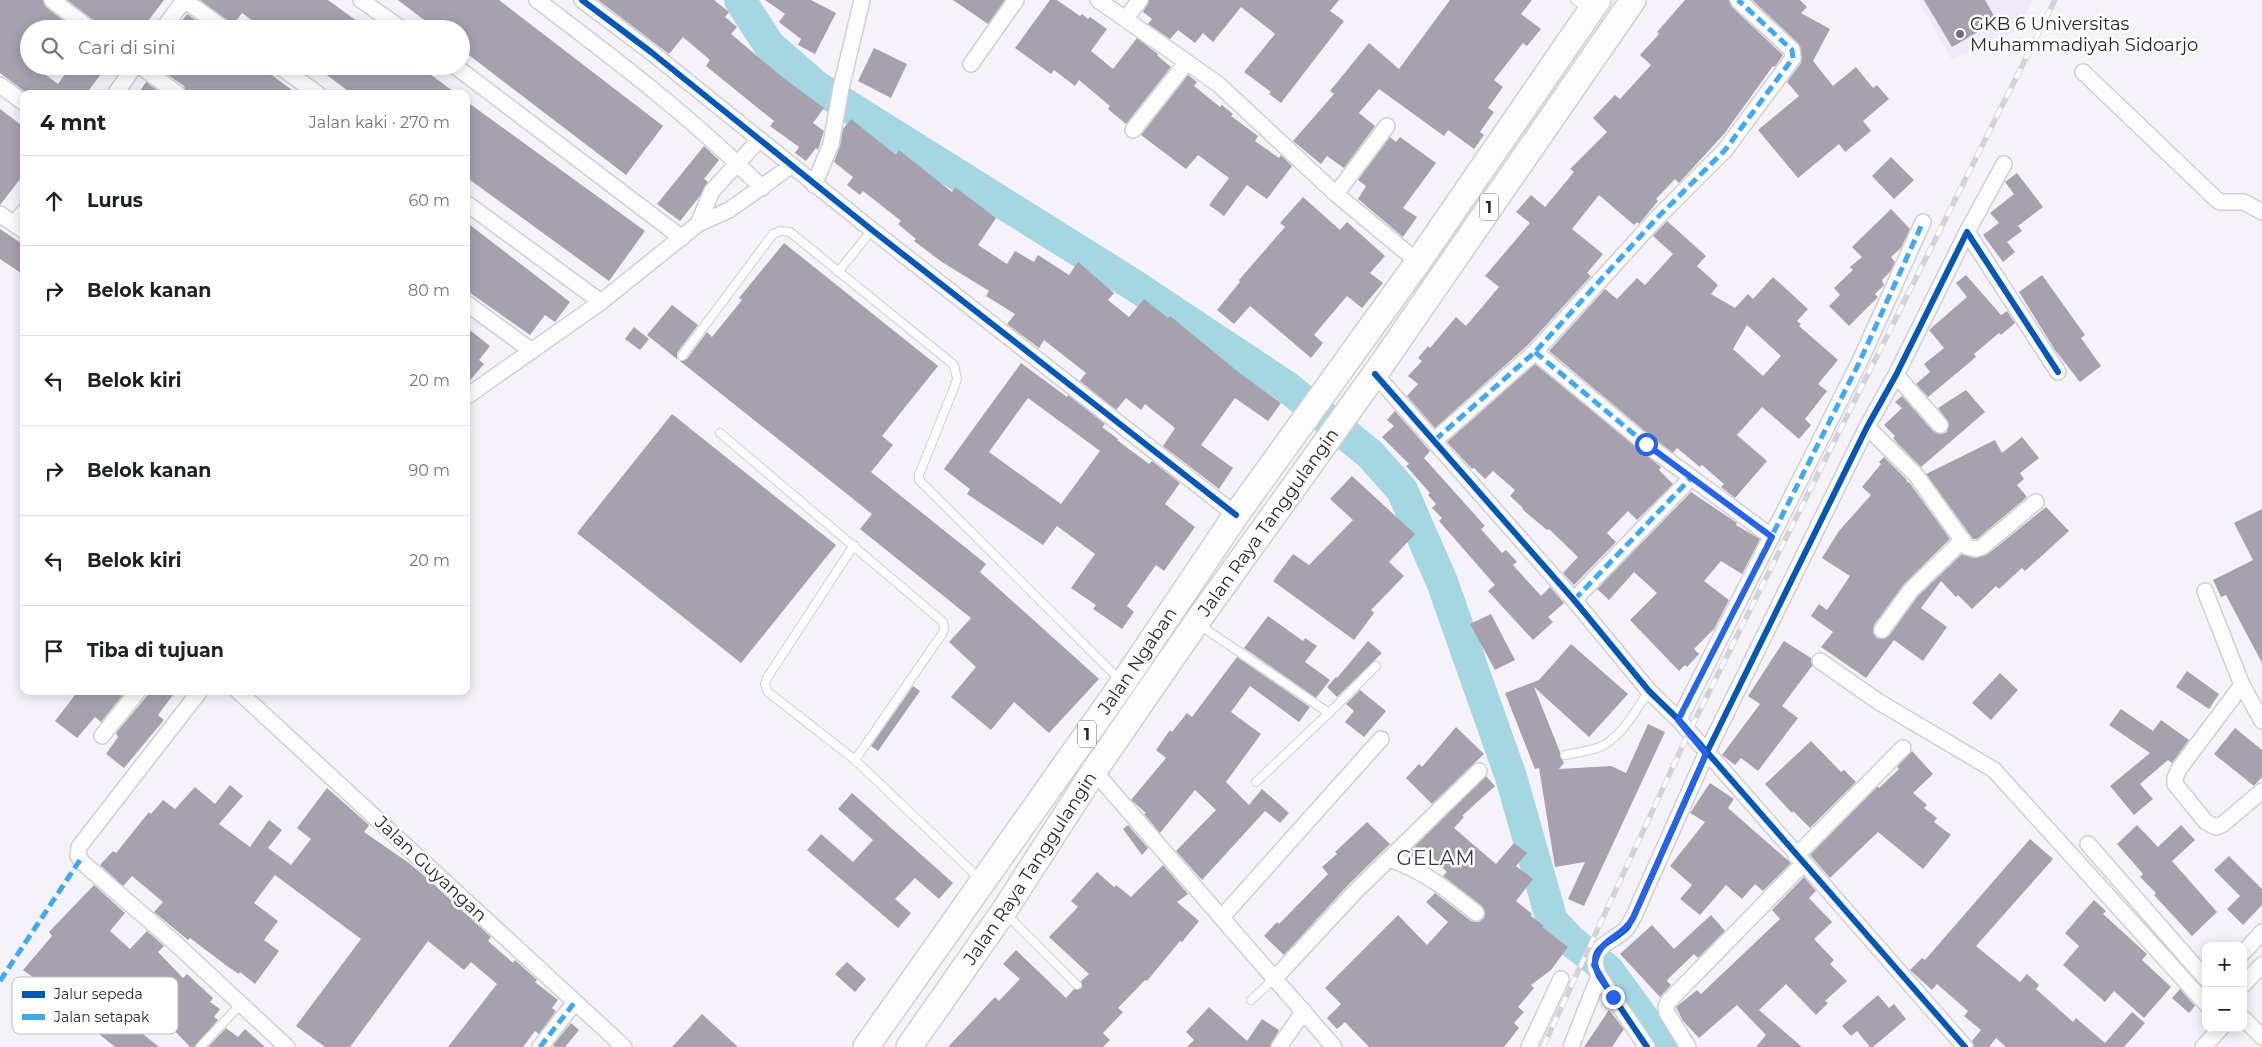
<!DOCTYPE html>
<html lang="id">
<meta charset="utf-8">
<style>
body{margin:0;font-family:Montserrat,sans-serif;background:#f6f6f6;color:#202124}
.controls{position:absolute;right:15px;bottom:15px;display:grid;overflow:hidden;border-radius:10px;box-shadow:0 2px 12px #0003}
.controls button{width:45px;height:45px;display:grid;place-items:center;padding:0;border:0;border-bottom:1px solid #e0e0e0;background:#fff;color:#202124;font:25px sans-serif}
.stop{position:absolute;width:15px;height:15px;margin:-11px;border:4px solid #2563eb;border-radius:50%;background:#fff}
.stop.end{background:#2563eb;border-color:#fff;box-shadow:0 1px 5px #0008}
.list{margin:0;padding:0;list-style:none}
h2{display:flex;justify-content:space-between;align-items:center;height:65px;margin:0;padding:0 20px;font-size:21px}
h2 small{font-size:16px;font-weight:400;color:#757577}
.list li{display:grid;grid-template-columns:32px 1fr auto;gap:15px;align-items:center;box-sizing:border-box;height:90px;padding:0 20px;border-top:1px solid #e0e0e0}
.list b{display:block;font-size:19px;white-space:nowrap}
.list em{font-size:16px;font-style:normal;color:#757577}
.icon{flex:none;width:28px;height:28px;fill:none;stroke:currentColor;stroke-width:2;stroke-linecap:round;stroke-linejoin:round}
.map{position:relative;flex:none;width:2262px;height:1047px;overflow:hidden}
.search{position:absolute;background:#fff;box-shadow:0 2px 12px #0003;left:20px;top:20px;width:450px;height:55px;display:flex;align-items:center;gap:12px;box-sizing:border-box;padding:0 18px;border-radius:28px;color:#757577;font-size:19px}
.panel{position:absolute;background:#fff;box-shadow:0 2px 12px #0003;left:20px;top:90px;width:450px;height:605px;border-radius:10px}
.map>svg:first-child{display:block}
.built{fill:#f0e9fa}
.lines{fill:none;stroke-linecap:round;stroke-linejoin:round}
.river{stroke:#a4d7e2;stroke-width:32}
.building{fill:#a7a1ad;fill-rule:evenodd}
.service-casing{stroke:#d2ced7;stroke-width:10}
.minor-casing{stroke:#d2ced7;stroke-width:18}
.trunk-casing{stroke:#d2ced7;stroke-width:28}
.service{stroke:#fefdfe;stroke-width:8}
.minor{stroke:#fefdfe;stroke-width:15}
.trunk{stroke:#fefdfe;stroke-width:25}
.rail-casing{stroke:#d3d2d5;stroke-width:5.5}
.rail{stroke:#fff;stroke-width:4;stroke-dasharray:11;stroke-linecap:butt}
.quiet{stroke:#3fa9f5;stroke-width:5;stroke-dasharray:10 5;stroke-linecap:butt}
.cycleway-casing{stroke:#fff;stroke-width:9}
.cycleway{stroke:#0057b8;stroke-width:6}
.route{stroke:#2563eb;stroke-width:6}
.poi-dot{fill:#726e77;stroke:#fff;stroke-width:2}
.labels{text-anchor:middle;dominant-baseline:central;stroke-width:5;stroke-linejoin:round;paint-order:stroke}
.shield{fill:#fff;stroke:#6b686e;stroke-width:1}
.shield-label{font-size:16px;font-weight:bold;fill:#2b2730}
.poi-label{font-size:18px;fill:#2b2730;stroke:#fff;text-anchor:start}
.street-label{font-size:18px;fill:#2b2730;stroke:#fff}
.quarter-label{font-size:20px;letter-spacing:1px;fill:#3d3548;stroke:#fff}
.key{fill:#fff;stroke:#bfbec1;stroke-width:1}
.key-label{font-size:14px;fill:#2b2730}
</style>
<div class="map">
<svg width="2262" height="1047" viewBox="0 0 2262 1047">
<rect width="100%" height="100%" fill="#f6f2fa"/>
<path class="built" d="M1918 0H2033L2018 31 1951 59Z"/>
<g class="lines">
<path class="river" d="M740 0 769 45 816 86 1132 284 1287 387 1370 454 1402 490 1442 582 1511 777 1552 921 1571 941 1608 970 1664 1047"/>
</g>
<path class="building" d="M0 0H43L46 7 74 29H29V66H34L58 84 71 66H107L86 94H28L0 73Z
M67 0H164L142 29H99L96 22Z
M200 0H328L368 29H264L242 13 233 25Z
M398 0H499L663 126 626 175 461 49V29H436Z
M598 0H714L729 12 725 17 737 27 731 34 781 76 824 108 813 123 824 131 818 150 816 148 806 161 795 153 799 147 770 126 774 121 706 66 710 60 683 37 669 54Z
M765 0H811L836 13 815 54 798 45 801 39 779 22 785 14Z
M953 0H1005L988 24Z
M1050 0H1057L1080 16 1082 14 1088 19 1090 17 1107 29 1091 51 1113 69 1137 38 1158 54 1157 55 1171 67 1126 124 1108 109 1110 106 1079 80 1075 86 1054 70 1051 74 1015 48Z
M1149 0H1339L1330 11 1344 21 1281 103 1269 94 1271 92 1244 72 1275 34 1241 7 1213 42 1203 33 1195 43 1178 30 1170 39 1148 24 1152 19 1143 12Z
M1450 0H1532L1521 14 1541 29 1527 46 1523 43 1494 80 1503 87 1488 108 1494 112 1480 132 1484 135 1474 149 1448 130 1444 136 1379 89 1359 113 1375 126 1344 168 1327 156 1321 164 1293 141 1334 94 1330 91 1369 43 1399 69Z
M1685 0H1729L1732 7 1783 55 1775 67 1773 66 1724 134 1679 183 1675 179 1656 199 1658 201 1639 224 1637 222 1634 225 1599 195 1572 229 1603 254 1587 273 1591 276 1528 345 1435 428 1407 396 1418 384 1408 376 1422 361 1418 358 1428 346 1430 348 1456 317 1466 326 1499 287 1485 276 1530 223 1516 212 1531 195 1545 207 1574 172 1570 169 1607 132 1593 118 1615 95 1620 99 1651 65 1640 55 1659 34 1657 32Z
M1752 0H1800L1807 7 1801 13 1830 29 1813 61 1833 86 1856 67 1873 88 1877 85 1889 99 1863 121 1871 131 1845 152 1839 144 1798 178 1758 130 1799 96 1787 82 1801 63V49L1798 43Z
M1924 0H1985L1997 21 1952 47Z
M187 14 208 29H176Z
M874 48 907 64 891 98 858 81Z
M260 66 297 94H187L184 86 157 67Z
M315 66H419L457 94H352Z
M1188 75 1197 82 1194 86 1220 107 1222 105 1233 114 1231 116 1258 136 1255 141 1279 158 1281 155 1292 166 1267 199 1247 185 1224 216 1209 205 1229 178 1198 155 1186 169 1141 135Z
M146 82 162 94H138Z
M466 101 645 231 609 281 466 177Z
M0 109 24 127V174L0 205Z
M851 119 896 155 899 150 952 192 955 187 996 218 978 245 1007 264 1015 251 1034 262 1038 255 1069 275 1078 262 1114 293 1108 300 1129 317 1144 299 1168 318 1170 316 1242 375 1281 403 1268 421 1235 398 1201 445 1233 468 1219 489 1163 446 1175 428 1145 404 1141 410 1126 398 1116 410 1080 381 1086 373 1044 340 1039 348 1007 324 1015 314 986 296 989 291 942 262 914 241 916 239 898 224 901 221 863 191 860 195 847 185 853 177 834 162 840 146 843 129Z
M1390 137 1396 142 1400 137 1436 163 1403 208 1417 217 1403 237 1358 199 1366 186 1358 180Z
M704 146 719 160 704 179 708 182 700 196 680 221 657 204Z
M1891 157 1914 180 1894 199 1872 176Z
M2017 173 2043 207 2018 226 2022 231 2007 242 2015 252 2003 262 1983 235 1999 223 1990 213 2014 194 2005 182Z
M1303 197 1340 230 1347 222 1385 256 1370 273 1383 283 1362 308 1347 296 1314 335 1323 343 1311 358 1250 306 1234 324 1217 310 1240 282 1239 280 1285 227 1280 223Z
M1891 209 1910 229 1901 248 1891 257 1895 262 1890 272 1882 280 1884 285 1875 294 1878 297 1849 326 1829 306 1840 295 1834 288 1853 270 1850 267 1862 257 1852 247Z
M1667 221 1706 256 1697 266 1718 285 1711 294 1735 308 1748 294 1753 299 1773 277 1808 309 1797 321 1801 324 1799 326 1838 360 1818 384 1827 391 1805 419 1811 425 1799 439 1762 407 1737 435 1767 461 1735 498 1721 487 1724 484 1702 465 1700 467 1677 448 1673 453 1652 437 1549 351 1605 289 1617 299 1637 278 1645 285 1673 254 1653 236ZM1747 325 1781 356 1763 376 1733 349Z
M466 222 570 302 555 322 545 315 530 335 466 290Z
M0 229 24 245V275L0 259Z
M784 243 938 366 882 436 893 445 871 472 986 564 980 572 1099 679 1049 733 1014 702 991 730 951 697 976 667 949 642 971 618 860 529 872 514 680 361 687 359 707 332 712 337 742 300 739 298Z
M1966 275 2001 315 2007 311 2015 323 2001 335 1999 333 1974 354 1976 357 1928 397 1916 384 1930 372 1924 364 1944 348 1929 330 1967 297 1956 283Z
M2042 275 2085 335 2081 338 2101 366 2080 382 2055 350 2019 292Z
M672 305 698 325 677 353V359L647 335Z
M466 327 490 346 479 360 484 364 466 385Z
M634 327 649 339 640 350 625 339Z
M1021 363 1067 397 1068 395 1105 424 1102 427 1118 439 1117 440 1149 464 1152 461 1180 483 1165 504 1195 527 1164 571 1156 565 1127 606 1134 612 1122 629 1093 609 1096 605 1071 588 1095 554 1057 526 1043 545 967 494 970 489 944 469ZM1028 398 1100 451 1061 504 989 452Z
M1535 364 1661 467 1659 470 1673 484 1637 520 1628 511 1607 533 1616 542 1574 585 1563 573 1578 557 1549 529 1547 530 1522 509 1523 508 1510 496 1515 490 1493 471 1485 479 1474 468 1472 469 1447 442Z
M1966 390 1985 412 1921 467 1898 444 1893 438 1895 436 1884 425 1902 408 1895 402 1902 396 1933 431 1942 434 1947 432 1949 424 1938 408Z
M1395 411 1430 451 1424 458 1485 526 1481 529 1502 553 1506 550 1517 562 1513 565 1541 596 1550 587 1564 603 1548 617 1553 622 1533 640 1488 591 1495 585 1439 521 1442 518 1432 508 1436 504 1428 495 1430 493 1406 466 1409 464 1382 437 1394 426 1387 420Z
M672 414 836 545 741 663 577 533Z
M2022 437 2039 458 2020 473 2024 479 2017 485 2027 497 1977 539H1973L1926 474 1995 440 2002 453Z
M1884 457 1906 479 1908 483 1909 482 1950 539 1904 584 1874 625 1873 633 1877 638 1882 639 1889 636 1918 596 1962 554 1974 558 1988 554 2046 507 2069 531 2025 571 2022 568 1999 589 1996 586 1972 609 1958 595 1956 597 1941 581 1921 608 1947 627 1923 661 1894 640 1866 678 1821 647 1833 632 1811 616 1819 604 1827 610 1850 576 1822 558 1839 531 1871 495 1862 487 1881 464 1879 462Z
M1352 476 1415 534 1389 562 1404 576 1371 610 1374 613 1354 640 1273 581 1293 554 1309 565 1353 520 1330 499Z
M1691 492 1737 523 1736 525 1760 539 1742 574 1721 561 1704 581 1729 600 1714 629 1694 649 1699 654 1687 667 1685 665 1679 671 1630 620 1657 593 1634 572 1609 600 1597 589Z
M2262 509V663L2226 595 2221 597 2213 580 2253 560 2234 523Z
M1491 614 1515 660 1495 670 1470 624Z
M1268 616 1303 641 1305 638 1317 646 1305 662 1330 680 1316 698 1244 648Z
M1368 641 1382 653 1337 697 1327 687 1336 677 1337 678Z
M1784 641 1811 658 1812 666 1782 706 1798 718 1758 771 1741 758 1735 765 1722 755 1760 704 1748 696Z
M1571 644 1628 694 1589 737 1534 687 1560 752V756L1564 763 1559 769 1611 766 1626 773 1648 724 1665 732 1584 906 1568 899 1585 862 1555 867 1539 768 1535 769 1505 693 1539 680Z
M1237 657 1310 707 1299 722 1250 686 1231 712 1261 734 1226 782 1249 805 1262 789 1289 813 1280 823 1265 811 1202 880 1176 851 1216 810 1195 790 1160 833 1144 814 1146 813 1131 800 1166 758 1156 750 1170 730 1172 732 1187 713 1192 717Z
M2187 671 2219 694 2209 709 2176 687Z
M2000 673 2018 690 1991 720 1972 703Z
M913 686 920 691 878 751 871 746Z
M1360 690 1386 711 1364 737 1345 722 1354 711 1346 704Z
M78 691H117L122 696 101 722 95 717 77 738 55 721Z
M151 691H176L158 715 164 720 124 768 106 754 118 737 116 733Z
M2121 709 2153 731 2161 720 2189 740 2172 763 2168 760 2140 784 2153 799 2134 815 2110 786 2150 753 2109 725Z
M1456 727 1484 754 1432 804 1406 778 1419 764 1422 767Z
M2235 728 2262 750V777L2254 786 2214 754Z
M1811 741 1841 772 1844 770 1856 782 1810 828 1793 811 1792 813 1765 784Z
M1912 751 1933 774 1913 793 1927 805 1924 808 1937 818 1934 822 1951 835 1923 869 1878 832 1830 878 1810 855 1878 786 1879 788 1899 769 1897 767Z
M1486 776 1495 786 1462 816 1464 817 1454 828 1496 864 1514 843 1527 853 1516 866 1533 879 1516 901 1532 914 1531 916 1544 926 1542 927 1568 947 1551 970 1531 985 1534 988 1518 1007 1524 1012 1514 1023 1519 1028 1504 1047H1369L1345 1022 1337 1029 1327 1018 1341 1004 1325 988 1398 915 1427 945 1448 922 1426 902 1435 893 1471 921 1479 922 1484 918 1485 914 1482 906 1443 876 1447 872 1426 851 1417 860 1406 855Z
M1710 783 1734 799 1728 808 1791 863 1763 891 1755 884 1742 899 1726 885 1700 915 1680 899 1692 885 1670 866 1705 822 1690 813Z
M230 785 243 796 219 824 250 847 269 820 282 830 268 848 291 865 311 839 297 828 327 788 369 825 364 832 409 863 430 881 491 937 488 941 513 963 515 960 537 980 535 982 558 1000 552 1008 556 1011 539 1034 535 1031 523 1047H448L497 984 471 962 464 970 428 941 350 1047H325L296 1026 361 939 275 875 254 903 278 921 264 940 279 951 255 984 240 972 239 974 227 966 190 938 188 940 154 912 163 902 132 876 123 886 100 865 113 851 116 853 149 812 151 814 163 800 175 809 195 787 215 804Z
M852 793 953 883 939 899 915 878 895 899 911 913 898 928 807 850 821 834 853 862 873 840 838 809Z
M1367 822 1390 844 1349 884 1284 955 1264 936 1277 922 1279 924 1328 874 1322 867 1337 854 1335 852Z
M1128 825 1148 848 1142 855 1123 829Z
M2137 825 2158 847 2181 825 2195 840 2172 861 2217 912 2192 936 2154 895 2156 893 2140 877 2143 874 2117 844Z
M2030 839 2053 859 1976 946 2020 982 2027 974 2039 985 2036 989 2073 1022 2076 1018 2105 1043 2132 1012 2145 1023 2124 1047H2006L1996 1038 1989 1047H1974L1972 1041 1981 1030 1964 1016 1968 1011 1937 984 1932 990 1910 970 1922 958 1925 960Z
M2229 856 2262 889V905L2243 925 2227 909 2240 896 2214 870Z
M1163 865 1188 894 1177 902 1199 921 1182 942 1180 941 1147 981 1145 980 1118 1008 1123 1012 1103 1033 1110 1040 1103 1047H948L995 997 999 1001 1020 979 1003 964 1016 950 1066 998 1074 989H1081L1082 986 1081 981 1089 974 1049 937 1078 907 1071 901 1097 872 1114 887 1116 885 1131 897Z
M1804 877 1816 891 1809 898 1832 922 1814 939 1834 960 1830 964 1847 981 1825 1001 1828 1003 1816 1015 1786 984 1759 1010 1802 1047H1756L1766 1035 1737 1005 1699 1038 1683 1021 1676 1007 1697 990 1701 994 1780 919 1772 910Z
M94 885 125 913 110 931 130 949 147 931 164 946 158 952 183 978 187 974 213 998 210 1002 220 1009 214 1017 218 1020 194 1047H190L137 991 118 1014 159 1047H115L83 1021 81 1024 70 1015 76 1008 23 970 52 936 49 932Z
M2094 900 2106 911 2103 914 2147 954 2142 960 2171 987 2144 1018 2114 991 2105 1002 2063 965 2079 946 2065 933Z
M1711 915 1725 931 1698 958 1694 954 1669 978 1667 981 1671 985 1660 997 1620 954 1652 925 1674 949Z
M847 962 866 979 855 992 835 974Z
M2180 989 2195 1006 2189 1013 2172 998Z
M1878 995 1889 1008 1894 1004 1906 1019 1873 1047H1870L1857 1031 1851 1036 1842 1026Z
M1209 1007 1247 1041 1262 1019 1279 1030 1270 1047H1187L1194 1040 1186 1032Z
M1609 1010 1624 1029 1612 1047H1584Z
M702 1014 738 1047H672Z
M571 1023 579 1030 565 1047H555L553 1045Z
M226 1028 238 1037 245 1029 265 1047H208Z"/>
<g class="lines">
<defs>
<path id="service" d="M1575 0 1588 9
M838 272 872 230
M682 356 773 234 781 231 790 232 954 365 957 379 953 390 919 475V480L1120 680
M720 433 943 622 944 629 942 634 855 760 980 879
M854 545 767 678 765 684 768 692 855 760
M1198 624 1329 713 1256 782
M1329 713 1376 666
M1565 755C1577 753 1589 751 1600 747 1622 737 1635 711 1649 691
M1007 915 1077 985
M1251 1000 1275 978
M200 1047 241 1004"/>
<path id="minor" d="M52 0 90 29
M361 0 402 29
M537 0C615 59 693 118 762 188
M582 0 651 52 872 230 1236 515
M1098 0 1218 84 1336 194 1418 262
M1126 18 1140 0
M163 29 184 0 225 29
M971 64 1016 0
M140 66 178 94
M279 66 318 94
M455 66 682 238
M2083 72 2216 199 2220 202H2244L2262 212
M0 85 24 103
M115 94 135 66
M1133 130 1187 62
M814 185 831 144 841 88 862 0
M1336 194 1387 126
M466 203 601 302
M0 214 24 231
M14 224 24 212
M698 224 712 191 759 140
M1967 232 2004 164
M466 303 532 351
M1535 352 1646 444 1772 537
M1375 374 1574 600 1649 691 1679 720 1965 1047
M1896 375 1940 425
M466 397 601 302 698 224 729 210 791 166
M1867 427 1916 475 1967 547 1976 549 1982 547 2036 502
M1435 440 1535 352 1656 219 1725 150 1793 58 1792 50 1738 0
M2205 591 2242 685 2262 721
M1574 600 1691 478
M1882 630 1911 590 1963 540
M1820 661 1879 702 1994 770 2206 1004
M2242 685 2179 769 2175 778V784L2206 822 2216 827 2223 824 2262 791
M200 691 79 847 78 856 83 863 173 941 287 1047
M238 691 624 1047
M1679 720 1859 363 1923 222
M102 736 138 691
M1094 771 1334 1047
M2088 844 2206 979
M1796 856 1903 748
M1389 859C1423 870 1449 891 1476 913
M1222 917 1381 739
M2243 953 2262 932
M1275 978 1356 891 1479 771
M2243 985 2262 965
M2243 1018 2262 1037
M540 1047 575 1002
M1279 1047 1304 1011
M1529 1047 1561 979
M1571 1047 1599 976
M1647 1047 1599 976C1585 945 1611 945 1627 928 1629 925 1631 921 1633 918L1706 754 1867 427 1896 375 1967 232 2058 372
M1688 1047 1667 1013 1666 1007 1668 1002 1803 864
M2203 1047 2221 1028"/>
<g id="trunk">
<path id="s1" d="M866 1047 1123 683 1236 515 1418 262 1598 0"/>
<path id="s2" d="M909 1047 1004 911 1094 771 1196 623 1375 374 1633 0"/>
</g>
</defs>
<use href="#service" class="service-casing"/>
<use href="#minor" class="minor-casing"/>
<use href="#trunk" class="trunk-casing"/>
<use href="#service" class="service"/>
<use href="#minor" class="minor"/>
<use href="#trunk" class="trunk"/>
<defs>
<path id="rail" d="M1543 1047 1689 732 2055 0"/>
</defs>
<use href="#rail" class="rail-casing"/>
<use href="#rail" class="rail"/>
<path class="quiet" d="M1535 352 1646 444 1772 537
M1435 440 1535 352 1656 219 1725 150 1793 58 1792 50 1738 0
M1574 600 1691 478
M1679 720 1859 363 1923 222
M0 981 80 860
M540 1047 575 1002"/>
<defs>
<path id="cycleway" d="M582 0 651 52 872 230 1236 515
M1375 374 1574 600 1649 691 1679 720 1965 1047
M1647 1047 1599 976C1585 945 1611 945 1627 928 1629 925 1631 921 1633 918L1706 754 1867 427 1896 375 1967 232 2058 372"/>
</defs>
<use href="#cycleway" class="cycleway-casing"/>
<use href="#cycleway" class="cycleway"/>
</g>
<g class="lines">
<path class="route" d="M1613 997 1594 965C1602 934 1619 941 1633 918L1706 754 1678 720 1772 537 1646 444"/>
</g>
<circle class="poi-dot" cx="1960" cy="34" r="5"/>
<g class="labels">
<g class="shield">
<rect x="1480" y="193.5" width="18" height="27" rx="4"/>
<rect x="1078" y="720.5" width="18" height="27" rx="4"/>
</g>
<g class="shield-label">
<text x="1489" y="207">1</text>
<text x="1087" y="734">1</text>
</g>
<g class="poi-label">
<text x="1970" y="24">GKB 6 Universitas<tspan x="1970" dy="21">Muhammadiyah Sidoarjo</tspan></text>
</g>
<g class="street-label">
<text stroke="none"><textPath href="#s2" startOffset="636">Jalan Raya Tanggulangin</textPath></text>
<text stroke="none"><textPath href="#s1" startOffset="472">Jalan Ngaban</textPath></text>
<text stroke="none"><textPath href="#s2" startOffset="216">Jalan Raya Tanggulangin</textPath></text>
<text transform="translate(431 869) rotate(43)">Jalan Guyangan</text>
</g>
<g class="quarter-label">
<text x="1436" y="858">GELAM</text>
</g>
</g>
<rect x="12" y="977" width="166" height="57" rx="8" class="key"/>
<rect x="22" y="991" width="23" height="7" fill="#0057b8"/>
<rect x="22" y="1014" width="23" height="6" fill="#3fa9f5"/>
<g class="key-label">
<text x="54" y="999">Jalur sepeda</text>
<text x="54" y="1022">Jalan setapak</text>
</g>
</svg>
<div class="controls">
<button>+</button>
<button>−</button>
</div>
<div class="stop" style="left:1646px;top:444px"></div>
<div class="stop end" style="left:1613px;top:997px"></div>
<div class="search"><svg class="icon" aria-label="search" viewBox="0 0 24 24"><circle cx="10" cy="10" r="6"/><path d="M15 15l6 6"/></svg>Cari di sini</div>
<section class="panel">
<h2>4 mnt<small>Jalan kaki · 270 m</small></h2>
<ul class="list">
<li><svg class="icon" aria-label="ahead" viewBox="0 0 24 24"><path d="M12 20V5M6 11l6-6 6 6"/></svg><div><b>Lurus</b></div><em>60 m</em></li>
<li><svg class="icon" aria-label="right" viewBox="0 0 24 24"><path d="M7 20v-9h11M14 6l5 5-5 5"/></svg><div><b>Belok kanan</b></div><em>80 m</em></li>
<li><svg class="icon" aria-label="left" viewBox="0 0 24 24"><path d="M17 20v-9H6M10 6l-5 5 5 5"/></svg><div><b>Belok kiri</b></div><em>20 m</em></li>
<li><svg class="icon" aria-label="right" viewBox="0 0 24 24"><path d="M7 20v-9h11M14 6l5 5-5 5"/></svg><div><b>Belok kanan</b></div><em>90 m</em></li>
<li><svg class="icon" aria-label="left" viewBox="0 0 24 24"><path d="M17 20v-9H6M10 6l-5 5 5 5"/></svg><div><b>Belok kiri</b></div><em>20 m</em></li>
<li><svg class="icon" aria-label="arrive" viewBox="0 0 24 24"><path d="M6 21V4h12l-3 4 3 4H6"/></svg><div><b>Tiba di tujuan</b></div></li>
</ul>
</section>
</div>
